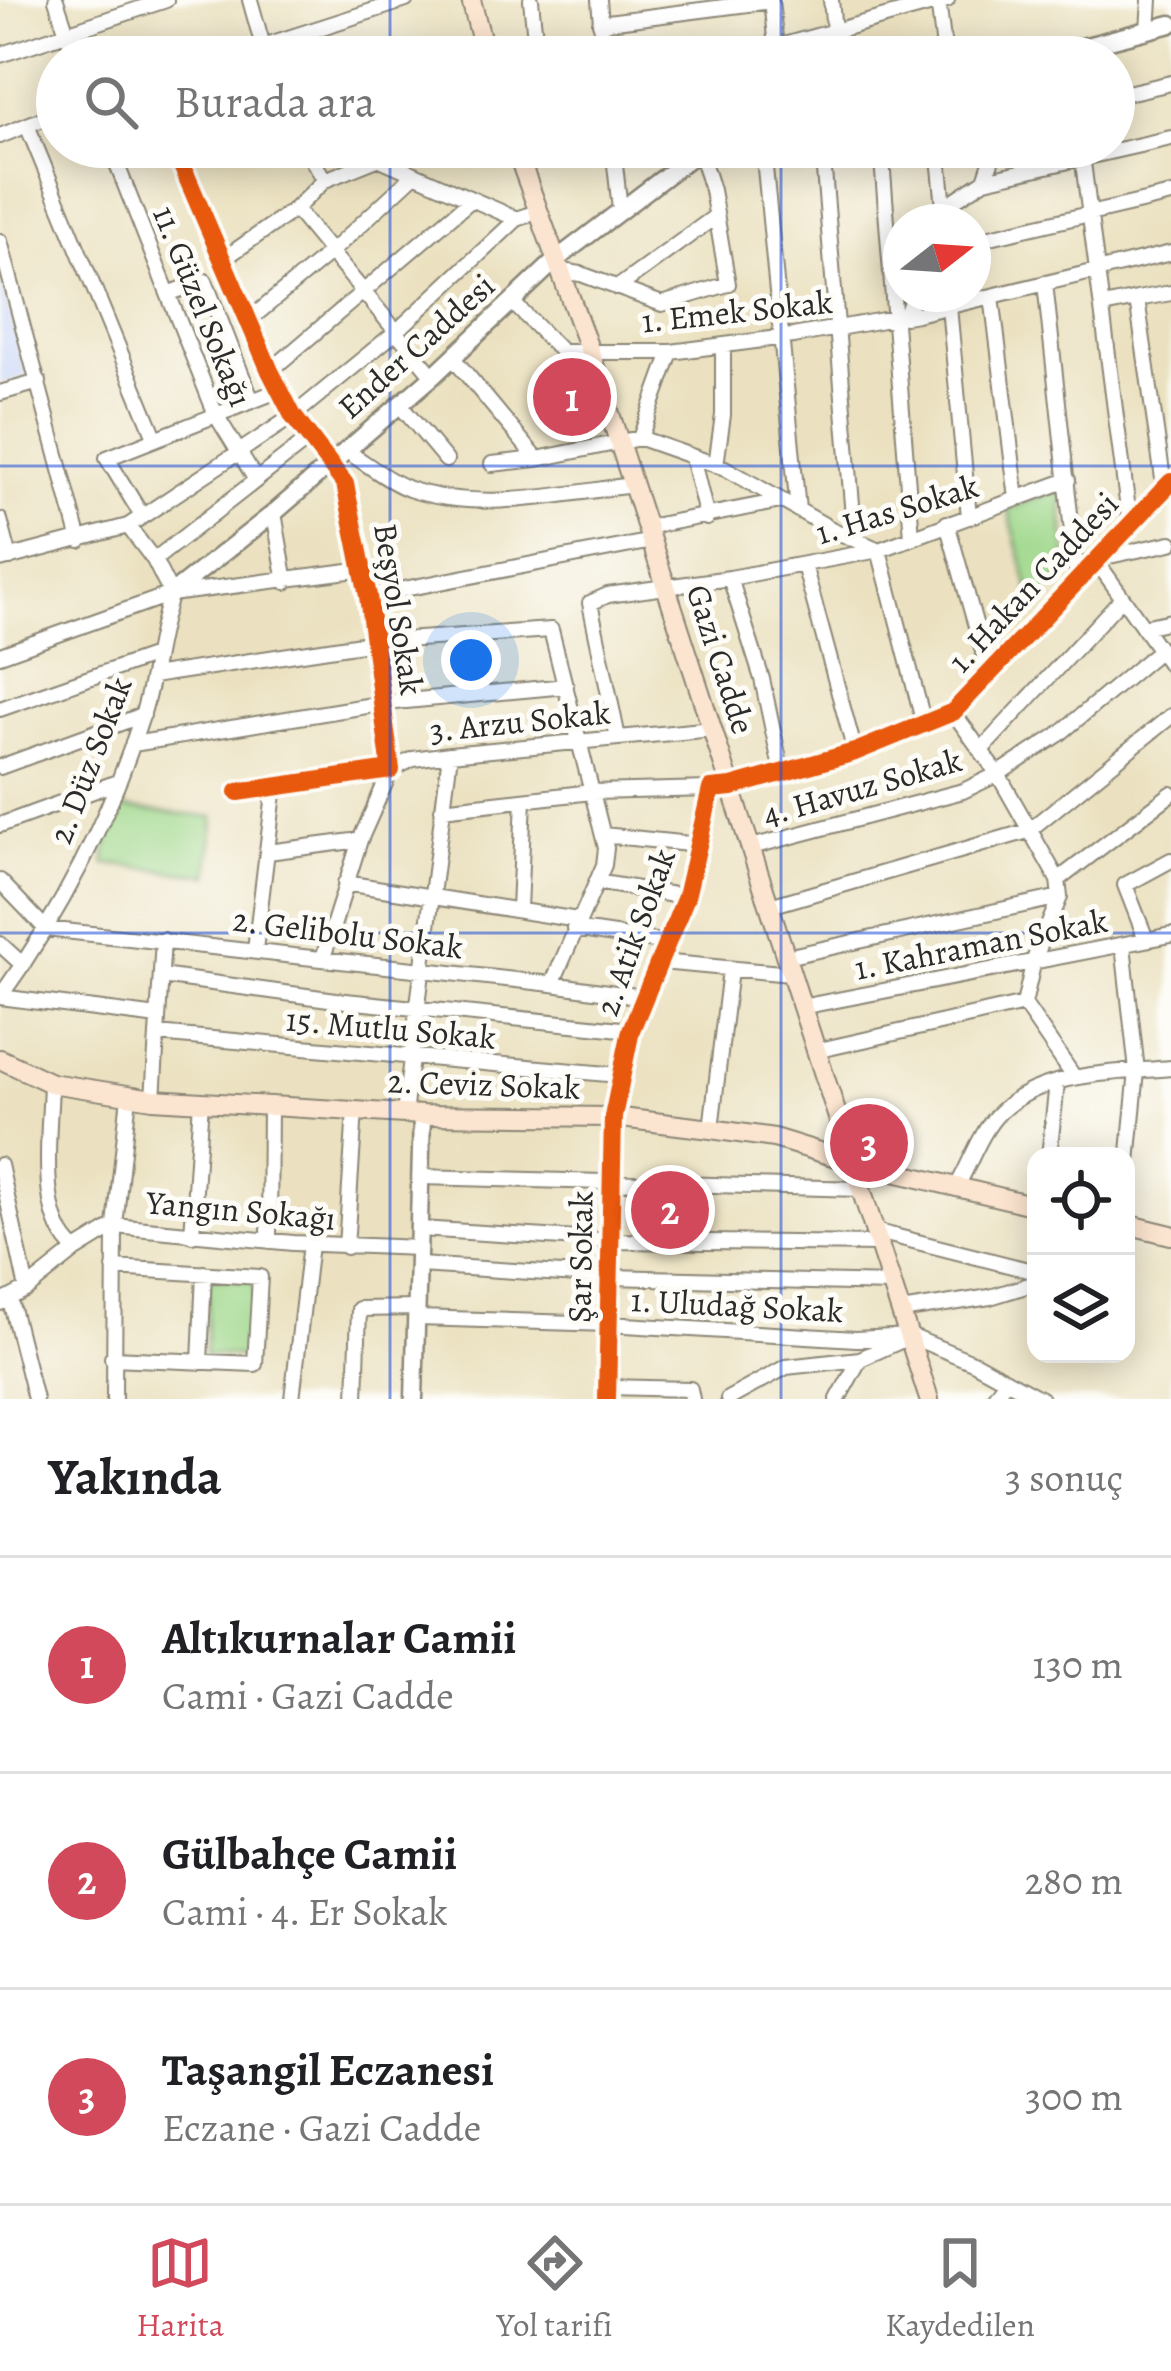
<!DOCTYPE html>
<html lang="tr">
<meta charset="utf-8">
<style>
body{margin:0;font-family:Alegreya,serif;background:#f6f6f6;color:#202124}
.controls{position:absolute;right:36px;bottom:36px;display:grid;overflow:hidden;border-radius:24px;box-shadow:0 6px 30px #0003}
.controls button{width:108px;height:108px;display:grid;place-items:center;padding:0;border:0;border-bottom:3px solid #e0e0e0;background:#fff;color:#202124;font:60px sans-serif}
.compass{position:absolute;left:883px;top:204px;width:108px;height:108px;border-radius:50%;background:#fff;box-shadow:0 6px 30px #0003;rotate:73deg}
.you{position:absolute;left:471px;top:660px;width:42px;height:42px;margin:-30px;border:9px solid #fff;border-radius:50%;background:#1a73e8;box-shadow:0 0 0 18px #1a73e833}
.badge{display:grid;place-items:center;width:78px;height:78px;border-radius:50%;background:#d1495b;color:#fff;font-size:39px;font-weight:700}
.pin{position:absolute;translate:-50% -50%;border:6px solid #fff;box-shadow:0 3px 12px #0006}
.list{margin:0;padding:0;list-style:none}
h2{display:flex;justify-content:space-between;align-items:center;height:156px;margin:0;padding:0 48px;font-size:51px}
h2 small{font-size:39px;font-weight:400;color:#757577}
.list li{display:grid;grid-template-columns:78px 1fr auto;gap:36px;align-items:center;box-sizing:border-box;height:216px;padding:0 48px;border-top:3px solid #e0e0e0}
.list b{display:block;font-size:45px;white-space:nowrap}
.list p{margin:0;font-size:39px;white-space:nowrap;color:#757577}
.list em{font-size:39px;font-style:normal;color:#757577}
.icon{flex:none;width:66px;height:66px;fill:none;stroke:currentColor;stroke-width:2;stroke-linecap:round;stroke-linejoin:round}
.map{position:relative;flex:none;width:1171px;height:1399px;overflow:hidden}
.search{position:absolute;background:#fff;box-shadow:0 6px 30px #0003;left:36px;right:36px;top:36px;height:132px;display:flex;align-items:center;gap:30px;box-sizing:border-box;padding:0 42px;border-radius:66px;color:#757577;font-size:45px}
.sheet{height:804px;background:#fff}
nav{display:flex;justify-content:space-around;align-items:center;box-sizing:border-box;height:168px;border-top:3px solid #e0e0e0;background:#fff;font-size:33px;color:#757577}
nav a{display:grid;justify-items:center;gap:6px}
nav .on{color:#d1495b}
.map>svg:first-child{display:block}
.built{fill:#cedafa}
.green{fill:#9dd789;stroke:#64815a;stroke-width:3}
.lines{fill:none;stroke-linecap:round;stroke-linejoin:round}
.minor-casing{stroke:#8b8676;stroke-width:18}
.tertiary-casing{stroke:#8b8676;stroke-width:21}
.secondary-casing{stroke:#8b8676;stroke-width:22}
.minor{stroke:#fff;stroke-width:14}
.tertiary{stroke:#fff;stroke-width:16}
.secondary{stroke:#fce5d0;stroke-width:18}
.cycleway-casing{stroke:#fdfcf7;stroke-width:26}
.cycleway{stroke:#e8590c;stroke-width:18}
.grid{fill:none;stroke:#1d4ed8;stroke-width:3;stroke-opacity:0.55}
.labels{text-anchor:middle;dominant-baseline:central;stroke-width:10;stroke-linejoin:round;paint-order:stroke}
.street-label{font-size:33px;fill:#2b2b2b;stroke:#fdfcf7}
</style>
<div class="map">
<svg width="1171" height="1399" viewBox="0 0 1171 1399">
<rect width="100%" height="100%" fill="#fdfcf7"/>
<filter id="ink" filterUnits="userSpaceOnUse"><feTurbulence type="fractalNoise" baseFrequency=".00833" numOctaves="2"/><feDisplacementMap in="SourceGraphic" scale="24" xChannelSelector="R" yChannelSelector="G"/><feConvolveMatrix kernelMatrix="1 2 1 2 8 2 1 2 1" color-interpolation-filters="sRGB"/></filter>
<filter id="wash" filterUnits="userSpaceOnUse"><feTurbulence type="fractalNoise" baseFrequency=".004" numOctaves="4" result="noise"/><feDisplacementMap in="SourceGraphic" scale="48" xChannelSelector="R" yChannelSelector="G"/><feGaussianBlur stdDeviation="2.7" result="paint"/><feColorMatrix in="noise" values="0 0 0 0 0 0 0 0 0 0 0 0 0 0 0 0 0 1.4 0 .05"/><feComposite in="paint" operator="in"/></filter>
<g filter="url(#wash)">
<rect width="100%" height="100%" fill="#ebe1c0"/>
<path class="built" d="M0 278 27 376 0 384Z"/>
<path class="green" d="M1060 489 1068 568 1034 607 1008 509Z
M111 807 214 817 209 875 105 864Z
M209 1278 255 1281 251 1357 205 1355Z"/>
</g>
<g filter="url(#ink)">
<g class="lines">
<defs>
<path id="minor" d="M56 0 75 57
M250 0 266 57
M531 0 537 57
M599 0 604 57
M771 0 777 57
M831 0 834 31
M938 0 945 57
M600 23 771 1
M1148 30 1150 0
M0 55 166 0
M229 57 406 0
M534 57 603 51
M740 57 947 0
M1114 96 1171 83
M27 125 155 437
M0 136 57 113
M110 147 216 415 256 480
M174 147 270 371 293 416 345 484 368 596 391 770 238 792
M304 147 325 180
M613 147 620 209
M763 147 798 510
M822 147 855 540
M881 147 912 537
M938 147 944 207
M1081 147 1130 525
M112 152 132 147
M378 158 517 219 539 211
M985 180 1171 138
M295 209 433 376
M940 222 944 207 985 180 996 147
M0 241 80 541
M973 241 1171 195
M222 260 295 209 325 180 407 147
M561 271 581 274 662 304 728 284 712 190 699 149
M1045 283 1077 578
M617 288 716 216
M170 293 205 281 252 401
M992 296 1017 499
M1137 299 1171 293
M512 302 562 352H671L793 336 917 314 1171 253
M1103 306 1137 299 1164 486
M949 307 969 517
M905 317 914 294
M249 320 331 252 415 174
M453 358 537 459 640 438 725 468 833 530 879 550 924 724
M270 371 472 199
M0 393 39 382
M399 404 446 460
M640 438 671 352
M345 450C365 462 387 481 409 489 480 513 561 494 633 485
M692 457 707 518
M492 464 537 459
M716 465 723 415V346
M274 513 286 582
M142 516 107 458 280 390
M0 520 10 558
M947 523 989 673
M128 526 154 560 171 594
M647 527 781 501
M1171 543 1095 559 1171 666
M0 560 128 526 293 416 397 331 517 219
M154 560 310 438
M804 565 855 752
M730 578 762 679 782 773
M368 596 652 541
M1143 627 1171 621
M0 655 171 594 364 569
M152 676 374 642 551 630 606 848 604 865 552 984
M0 709 155 655
M953 712 998 774 1058 880 1060 897 1034 960 1024 1004 1074 1077
M618 738 590 603 608 595 730 578 879 550 1068 480
M133 744 385 703 566 686
M982 749 1122 598
M0 767 143 715
M442 809 592 792 711 789
M0 825 115 783
M603 835 699 845
M751 847 963 791 998 774 1058 735 1160 650
M268 852 360 840
M1058 880 1171 794
M0 881 46 929 552 984 643 997
M596 882 686 897
M345 883 578 920
M770 906 1028 831 1171 716
M519 908 524 800
M574 929 668 943
M1146 939 1125 885 1171 860
M0 944 23 965
M1123 945 1137 1071 1126 1182
M255 950 275 785
M786 957 1060 897
M323 958 360 840 391 770 413 759 450 754 713 729
M661 962 791 974
M161 976 336 1000 631 1030
M0 997C60 914 110 817 141 719 155 678 156 635 171 594
M0 997 158 1017
M801 1007 1171 935
M157 1034 619 1075
M815 1051 1024 1004
M51 1083C50 1132 36 1219 76 1250
M153 1099 163 940
M404 1114 450 754
M711 1129 730 970
M1049 1156 1057 1083
M0 1165 27 1289
M421 1177 861 1189
M957 1186C970 1164 981 1130 1000 1112 1043 1071 1115 1073 1171 1068
M420 1229 610 1241 879 1244
M874 1231 1036 1272
M192 1235 201 1101
M269 1241 270 1104
M346 1247 355 1110
M419 1265 610 1277 892 1284
M10 1300 35 1399
M0 1303 27 1289 76 1250 115 1226 293 1243 419 1248
M901 1311 990 1297 1036 1283
M417 1318 609 1324 856 1339 910 1336 975 1363 1041 1399
M112 1358 255 1364 260 1277 114 1268
M200 1362 204 1273
M607 1387 690 1389 692 1399
M114 1399 115 1226 129 1096
M292 1399 310 1244
M356 1399 359 1309 417 1308
M607 1399 613 1117 631 1030 686 897 711 789 732 787
M728 1399 786 1367 860 1359 900 1341
M838 1399 860 1359
M993 1399 1006 1380"/>
<path id="tertiary" d="M1044 57 1171 24
M171 594 274 513 433 376 557 259 704 147
M732 787 855 752 953 712 1171 482
M414 1399 422 1115"/>
<path id="secondary" d="M471 0 486 57
M515 147 589 349 929 1399
M0 1059 51 1083 153 1099 422 1115 613 1117 711 1129 774 1138 852 1162 1036 1206
M1126 1224 1171 1235"/>
</defs>
<use href="#minor" class="minor-casing"/>
<use href="#tertiary" class="tertiary-casing"/>
<use href="#secondary" class="secondary-casing"/>
<use href="#minor" class="minor"/>
<use href="#tertiary" class="tertiary"/>
<use href="#secondary" class="secondary"/>
<defs>
<path id="cycleway" d="M174 147 270 371 293 416 345 484 368 596 391 770 238 792
M607 1399 613 1117 631 1030 686 897 711 789 732 787 855 752 953 712 1171 482"/>
</defs>
<use href="#cycleway" class="cycleway-casing"/>
<use href="#cycleway" class="cycleway"/>
</g>
</g>
<path class="grid" d="M390 0V57M781 0V57M390 147V1399M781 147V1399M0 466H1171M0 933H1171"/>
<g class="labels">
<g class="street-label">
<text transform="translate(203 306) rotate(68)">11. Güzel Sokağı</text>
<text transform="translate(737 311) rotate(-6)">1. Emek Sokak</text>
<text transform="translate(416 346) rotate(-42)">Ender Caddesi</text>
<text transform="translate(897 509) rotate(-17)">1. Has Sokak</text>
<text transform="translate(1033 582) rotate(-47)">1. Hakan Caddesi</text>
<text transform="translate(399 609) rotate(81)">Beşyol Sokak</text>
<text transform="translate(721 659) rotate(72)">Gazi Cadde</text>
<text transform="translate(520 721) rotate(-6)">3. Arzu Sokak</text>
<text transform="translate(90 760) rotate(-69)">2. Düz Sokak</text>
<text transform="translate(862 787) rotate(-16)">4. Havuz Sokak</text>
<text transform="translate(635 932) rotate(-70)">2. Atik Sokak</text>
<text transform="translate(348 933) rotate(7)">2. Gelibolu Sokak</text>
<text transform="translate(981 944) rotate(-11)">1. Kahraman Sokak</text>
<text transform="translate(391 1028) rotate(5)">15. Mutlu Sokak</text>
<text transform="translate(484 1084) rotate(2)">2. Ceviz Sokak</text>
<text transform="translate(241 1210) rotate(5)">Yangın Sokağı</text>
<text transform="translate(580 1257) rotate(-89)">Şar Sokak</text>
<text transform="translate(737 1305) rotate(3)">1. Uludağ Sokak</text>
</g>
</g>
</svg>
<div class="controls">
<button><svg class="icon" aria-label="locate" viewBox="0 0 24 24"><circle cx="12" cy="12" r="6"/><path d="M12 2v4M12 18v4M2 12h4M18 12h4"/></svg></button>
<button><svg class="icon" aria-label="layers" viewBox="0 0 24 24"><path d="M12 4l9 5-9 5-9-5zM3 14l9 5 9-5"/></svg></button>
</div>
<svg class="compass" viewBox="-18 -18 36 36"><path d="M0-13l5 13h-10z" fill="#e53935"/><path d="M0 13l5-13h-10z" fill="#757577"/></svg>
<div class="you"></div>
<div class="pin badge" style="left:572px;top:397px">1</div>
<div class="pin badge" style="left:670px;top:1210px">2</div>
<div class="pin badge" style="left:869px;top:1143px">3</div>
<div class="search"><svg class="icon" aria-label="search" viewBox="0 0 24 24"><circle cx="10" cy="10" r="6"/><path d="M15 15l6 6"/></svg>Burada ara</div>
</div>
<section class="sheet">
<h2>Yakında<small>3 sonuç</small></h2>
<ul class="list">
<li><span class="badge">1</span><div><b>Altıkurnalar Camii</b><p>Cami · Gazi Cadde</p></div><em>130 m</em></li>
<li><span class="badge">2</span><div><b>Gülbahçe Camii</b><p>Cami · 4. Er Sokak</p></div><em>280 m</em></li>
<li><span class="badge">3</span><div><b>Taşangil Eczanesi</b><p>Eczane · Gazi Cadde</p></div><em>300 m</em></li>
</ul>
</section>
<nav>
<a class="on"><svg class="icon" aria-label="map" viewBox="0 0 24 24"><path d="M3 6l6-2 6 2 6-2v14l-6 2-6-2-6 2zM9 4v14M15 6v14"/></svg>Harita</a>
<a><svg class="icon" aria-label="directions" viewBox="0 0 24 24"><path d="M12 3l9 9-9 9-9-9zM9 14v-3h6M13 9l2 2-2 2"/></svg>Yol tarifi</a>
<a><svg class="icon" aria-label="saved" viewBox="0 0 24 24"><path d="M7 4h10v16l-5-4-5 4z"/></svg>Kaydedilen</a>
</nav>
